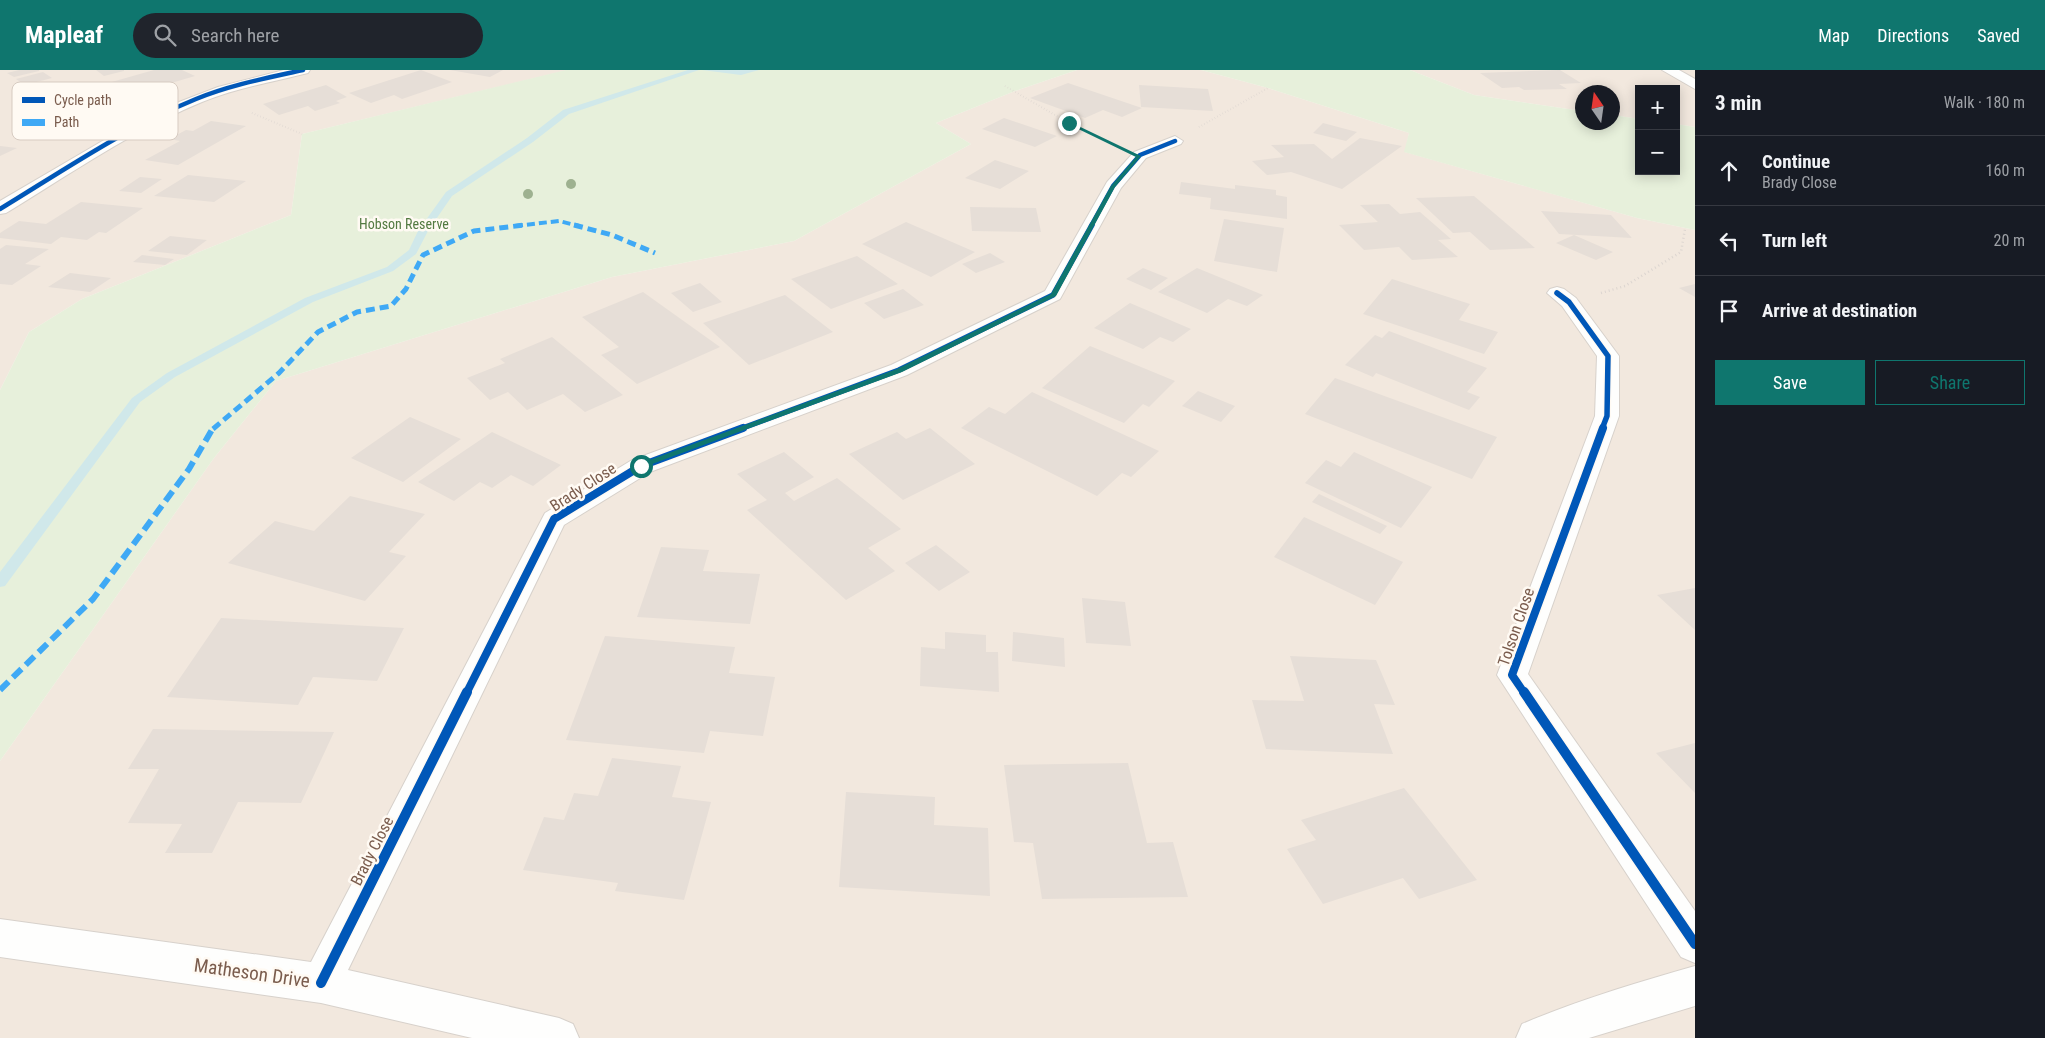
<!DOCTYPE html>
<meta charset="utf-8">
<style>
body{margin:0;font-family:"Roboto Condensed",sans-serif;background:#20242c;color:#f1f3f6}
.controls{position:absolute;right:15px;top:15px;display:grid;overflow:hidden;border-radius:0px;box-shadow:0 2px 12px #0003}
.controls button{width:45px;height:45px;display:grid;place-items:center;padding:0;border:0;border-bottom:1px solid #363941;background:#171b24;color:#f1f3f6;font:25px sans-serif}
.compass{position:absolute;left:1575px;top:15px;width:45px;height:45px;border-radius:50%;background:#171b24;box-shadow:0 2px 12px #0003;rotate:347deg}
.stop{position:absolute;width:15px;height:15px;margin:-11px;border:4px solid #0f766e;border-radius:50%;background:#fff}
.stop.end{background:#0f766e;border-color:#fff;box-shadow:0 1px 5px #0008}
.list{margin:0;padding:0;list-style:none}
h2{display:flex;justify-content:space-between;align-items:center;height:65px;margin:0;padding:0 20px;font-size:21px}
h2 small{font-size:16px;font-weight:400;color:#9ea1a6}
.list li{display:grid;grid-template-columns:32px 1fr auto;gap:15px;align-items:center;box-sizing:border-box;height:70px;padding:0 20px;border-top:1px solid #363941}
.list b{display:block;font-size:19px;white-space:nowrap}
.list p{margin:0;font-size:16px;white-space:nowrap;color:#9ea1a6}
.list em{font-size:16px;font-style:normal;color:#9ea1a6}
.actions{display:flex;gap:10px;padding:15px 20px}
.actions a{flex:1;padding:11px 0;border:1px solid #0f766e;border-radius:0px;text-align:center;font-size:18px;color:#0f766e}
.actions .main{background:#0f766e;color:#fff}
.icon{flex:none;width:28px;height:28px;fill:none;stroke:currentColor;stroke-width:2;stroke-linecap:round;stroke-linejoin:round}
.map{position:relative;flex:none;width:1695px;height:968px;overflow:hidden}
header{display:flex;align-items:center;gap:30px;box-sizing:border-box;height:70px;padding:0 25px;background:#0f766e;color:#fff}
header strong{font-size:24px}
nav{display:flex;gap:28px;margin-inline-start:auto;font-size:18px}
.search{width:350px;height:45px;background:#20242c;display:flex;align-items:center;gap:12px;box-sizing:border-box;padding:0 18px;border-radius:28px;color:#9ea1a6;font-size:19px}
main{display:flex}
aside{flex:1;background:#171b24}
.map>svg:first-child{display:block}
.residential{fill:#f2e8de}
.green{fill:#e7f0db}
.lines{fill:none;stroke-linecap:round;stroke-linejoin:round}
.stream{fill:#d0e8ea;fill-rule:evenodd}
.building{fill:#e6ded7}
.street-casing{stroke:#d7d1cb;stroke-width:2}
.path-far1{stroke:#dcd5d0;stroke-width:2;stroke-dasharray:0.5 2.5;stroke-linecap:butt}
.path{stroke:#dcd5d0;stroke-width:2.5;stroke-dasharray:1 3;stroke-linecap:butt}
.street{fill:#fefefd;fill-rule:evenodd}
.quiet-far2{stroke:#3fa9f5;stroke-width:4;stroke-dasharray:8 4;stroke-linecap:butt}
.quiet-far1{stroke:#3fa9f5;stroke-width:5;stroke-dasharray:9 5;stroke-linecap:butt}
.quiet{stroke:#3fa9f5;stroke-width:6;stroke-dasharray:12 6;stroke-linecap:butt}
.cycleway-far3-casing{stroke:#fffaf3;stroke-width:6}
.cycleway-far2-casing{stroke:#fffaf3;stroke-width:8}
.cycleway-far1-casing{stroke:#fffaf3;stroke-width:11}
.cycleway-casing{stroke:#fffaf3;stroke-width:13}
.cycleway-far3{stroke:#0057b8;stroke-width:4.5}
.cycleway-far2{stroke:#0057b8;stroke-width:5.5}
.cycleway-far1{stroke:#0057b8;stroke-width:8}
.cycleway{stroke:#0057b8;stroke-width:10}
.tree{fill:#9eb190}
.route{fill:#0f766e}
.labels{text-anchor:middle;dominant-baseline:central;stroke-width:5;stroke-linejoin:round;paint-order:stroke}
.far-park-label{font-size:14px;fill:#537a41;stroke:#fffaf3}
.street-label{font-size:16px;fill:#7a5c4d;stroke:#fffaf3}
.near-street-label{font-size:19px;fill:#7a5c4d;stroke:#fffaf3}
.key{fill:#fffaf3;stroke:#d7cbc1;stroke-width:1}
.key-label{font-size:14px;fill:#7a5c4d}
</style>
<header>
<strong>Mapleaf</strong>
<div class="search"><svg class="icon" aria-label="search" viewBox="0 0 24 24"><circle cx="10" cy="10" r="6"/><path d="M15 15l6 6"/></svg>Search here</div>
<nav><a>Map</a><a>Directions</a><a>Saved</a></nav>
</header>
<main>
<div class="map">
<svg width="1695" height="968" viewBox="0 0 1695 968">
<rect width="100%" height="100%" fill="#f9f5f0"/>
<path class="residential" d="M0 0H568L302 64 291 145 82 229 29 262 0 320Z
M1077 0H1201L1268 18 1409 63 1405 82 1637 148 1695 160V968H0V691L214 388 276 311 612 207 794 171 971 74 936 53 1015 21Z
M1410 0H1695V57L1676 54V19H1639V49L1613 45 1612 22H1582V41L1474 25Z"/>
<path class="green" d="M566 0H1077L1015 21 936 53 971 74 794 171 612 207 276 311 214 388 0 691V320L29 262 82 229 291 145 302 64Z
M1201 0H1410L1474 25 1582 41V52H1612L1613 45 1639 49V101H1676V54L1695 57V160L1637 148 1404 82 1409 63 1268 18Z"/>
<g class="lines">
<path class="stream" d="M688 0H699L569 44 533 72 452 126 428 161 416 184 393 201 313 232 175 307 140 332 5 516 0 517V502L132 328 167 303 305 228 387 197 409 180 418 161 446 122 527 68 563 40Z
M702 0H759L741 5Z"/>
</g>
<path class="building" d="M19 0H39V1L14 7 7 3Z
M96 0H124V1L104 6Z
M154 0H182L195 6 100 34 85 26 109 19 101 15Z
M421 0 452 12 402 29 394 25 371 33 349 23Z
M450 0H503L490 7Z
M1560 0 1581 13 1559 14 1567 19 1524 20 1519 17 1502 18 1480 3Z
M43 2 52 8 25 15 16 9Z
M1068 13 1136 36 1142 38 1122 47 1103 40 1085 48 1030 28Z
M326 15 347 27 336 31 340 33 315 41 308 36 279 45 263 34Z
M1139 15 1208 19 1213 41 1141 37Z
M1004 48 1057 66 1035 77 982 59Z
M211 51 246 56 178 95 145 90 180 71 169 69 186 60 193 61Z
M1323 53 1357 62 1346 71 1313 63Z
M1360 68 1402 76 1342 119 1291 102 1267 105 1252 91 1284 87 1271 75 1314 74 1332 89Z
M0 76 17 78 0 86Z
M995 90 1029 101 1000 119 965 108Z
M188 105 246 111 214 132 154 126Z
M140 107 162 109 141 123 119 121Z
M1181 112 1235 119V115L1276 120V125L1287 127V149L1210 139 1211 128 1179 124Z
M1474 126 1535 178 1490 180 1470 162 1453 163 1416 128Z
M81 132 143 138 106 163 99 162 87 170 61 167 51 174 0 168V163L19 151 46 154Z
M1389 134 1400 144 1420 142 1451 169 1438 170 1458 187 1412 190 1399 177 1364 180 1339 155 1378 152 1360 135Z
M970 137 1036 138 1041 162 972 161Z
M1541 141 1611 145 1632 168 1559 164Z
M1224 149 1284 158 1277 202 1214 191Z
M906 152 975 182 931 207 862 174Z
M1574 165 1613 182 1596 190 1556 173Z
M170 166 207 170 187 185 148 181Z
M6 175 49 179 25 194 41 196 12 215 0 214V179Z
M990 183 1005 192 976 203 962 194Z
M142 185 174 189 165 195 133 192Z
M857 186 898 214 831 239 791 209Z
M1143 198 1168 208 1151 220 1126 209Z
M1197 198 1263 225 1247 236 1228 229 1207 243 1158 222Z
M70 203 111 208 90 222 48 217Z
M1392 209 1470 234 1459 250 1498 262 1484 284 1363 244Z
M700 213 722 232 693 242 671 223Z
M1695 214V227L1679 218Z
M903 219 924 235 884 249 864 233Z
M643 222 720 277 637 314 601 285 619 277 582 247Z
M785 225 833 262 749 295 703 253Z
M1130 233 1191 259 1173 272 1160 267 1143 279 1094 258Z
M1389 261 1487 298 1467 322 1480 327 1469 340 1376 303 1373 307 1345 295 1375 265 1382 268Z
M552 267 623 325 585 342 563 324 527 340 508 322 490 330 467 308 505 293 500 289Z
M1090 276 1175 311 1149 337 1143 334 1124 353 1042 318Z
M1335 308 1497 367 1472 409 1305 344Z
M1198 321 1235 336 1221 352 1182 336Z
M1032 322 1159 381 1131 407 1122 403 1097 426 961 358 989 337 1005 344Z
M410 347 461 369 403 412 351 388Z
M930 358 975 394 903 430 849 384 897 362 906 369Z
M492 362 561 395 533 416 511 405 492 418 480 412 454 431 418 412Z
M784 382 814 407 785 423 794 431 837 408 901 459 868 478 895 501 846 530 747 440 767 430 737 404Z
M1354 382 1432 417 1401 458 1305 413 1326 390 1341 397Z
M1319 424 1387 456 1380 464 1312 432Z
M350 426 425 444 389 482 406 486 365 531 228 493 275 451 314 461Z
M1304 447 1403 492 1375 535 1274 487Z
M936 475 970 502 939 521 905 493Z
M661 477 709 480 703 501 760 504 750 554 637 547Z
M1695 518V560L1657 525Z
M1082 528 1125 532 1131 576 1086 573Z
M221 548 404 558 377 611 313 607 298 635 167 627Z
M945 562 986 565V582H998L999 622 920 616 921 577 945 579Z
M1013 562 1064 568 1065 597 1012 591Z
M605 566 735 577 729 603 775 607 763 666 710 661 704 683 566 670Z
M1290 586 1376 590 1395 635 1374 634 1393 684 1266 679 1252 630 1304 631Z
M153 659 334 662 301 733 238 732 212 783H165L182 754 128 753 159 699H128Z
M1695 673V723L1656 683Z
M612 688 681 696 672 727 711 732 684 830 615 821 618 813 523 800 544 747 564 750 574 723 598 726Z
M1128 693 1147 773 1173 772 1188 827 1042 829 1033 773 1014 772 1004 695Z
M1404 718 1477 810 1419 829 1403 808 1323 834 1287 779 1316 770 1301 750Z
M846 722 935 727 934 755 988 758 990 826 839 817Z"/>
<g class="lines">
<defs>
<path id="street" d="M284 0H310L308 3C272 12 236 18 202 32 132 61 70 104 6 143L0 144V131L116 63 166 37 218 17Z
M1662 0H1679L1695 9V19Z
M1175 66 1183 71 1181 74 1146 88 1121 118 1060 229 907 305 650 402 564 455 348 900 559 948 573 954 579 968H472L321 933 0 887V849L311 892 545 443 632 390 891 295 1045 221 1107 112 1134 82Z
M1557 217 1564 219 1576 228 1619 286V346L1528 604 1695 841V893L1681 887 1497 605 1595 346 1597 286 1562 236 1547 223 1550 219Z
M1695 896V936L1589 968H1516L1522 954C1578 930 1636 913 1695 896Z"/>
</defs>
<use href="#street" class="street-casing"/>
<path class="path-far1" d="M1005 16 1069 53 1109 72
M252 43 302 64
M1199 57 1268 18"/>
<path class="path" d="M1601 223 1625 216 1681 182 1685 159"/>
<use href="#street" class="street"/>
<path class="quiet-far2" d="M515 156 559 151 579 156"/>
<path class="quiet-far1" d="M574 155 612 165 655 183
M213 359 279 303 318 262 357 242 391 236 406 219 423 185 474 161 525 155"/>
<path class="quiet" d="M0 620 93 529 189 399 213 358"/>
<defs>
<path id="cycleway-far3" d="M0 139C64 100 127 57 196 29 230 15 267 8 303 0
M1091 156 1113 116 1140 85 1175 71"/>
<path id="cycleway-far2" d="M1557 223 1569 232 1608 286 1607 346 1602 359
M740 359 899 300 1053 225 1092 155"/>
<path id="cycleway-far1" d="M466 624 554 449 641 396 743 358
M1525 624 1512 605 1603 358"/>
<path id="cycleway" d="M1524 622 1695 874
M321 913 467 622"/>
</defs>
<use href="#cycleway-far3" class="cycleway-far3-casing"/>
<use href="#cycleway-far2" class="cycleway-far2-casing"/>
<use href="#cycleway-far1" class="cycleway-far1-casing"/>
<use href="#cycleway" class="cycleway-casing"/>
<use href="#cycleway-far3" class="cycleway-far3"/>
<use href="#cycleway-far2" class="cycleway-far2"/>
<use href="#cycleway-far1" class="cycleway-far1"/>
<use href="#cycleway" class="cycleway"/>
</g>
<g class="tree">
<circle cx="571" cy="114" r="5"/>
<circle cx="528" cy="124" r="5"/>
</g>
<path class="route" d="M1070 52 1141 86 1115 117 1056 226 902 302 644 397H639V394L897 299 1051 224 1111 116 1136 87 1066 53Z"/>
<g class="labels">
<g class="far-park-label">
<text x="404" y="154">Hobson Reserve</text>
</g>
<g class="street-label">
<text transform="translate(583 417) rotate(-33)">Brady Close</text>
<text transform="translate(1516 557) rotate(-71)">Tolson Close</text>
<text transform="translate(372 781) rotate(-63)">Brady Close</text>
</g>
<g class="near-street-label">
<text transform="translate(252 903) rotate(8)">Matheson Drive</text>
</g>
</g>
<rect x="12" y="12" width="166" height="58" rx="8" class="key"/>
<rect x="22" y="27" width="23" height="6" fill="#0057b8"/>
<rect x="22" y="49" width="23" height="7" fill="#3fa9f5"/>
<g class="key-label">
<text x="54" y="35">Cycle path</text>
<text x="54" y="57">Path</text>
</g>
</svg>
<div class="controls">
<button>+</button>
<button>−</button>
</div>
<svg class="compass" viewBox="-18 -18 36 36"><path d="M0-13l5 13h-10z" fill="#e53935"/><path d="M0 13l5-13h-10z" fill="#9ea1a6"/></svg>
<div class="stop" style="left:641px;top:396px"></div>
<div class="stop end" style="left:1069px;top:53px"></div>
</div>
<aside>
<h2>3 min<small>Walk · 180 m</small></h2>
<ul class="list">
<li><svg class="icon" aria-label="ahead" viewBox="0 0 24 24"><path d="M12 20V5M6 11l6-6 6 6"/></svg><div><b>Continue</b><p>Brady Close</p></div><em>160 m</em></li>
<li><svg class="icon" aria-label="left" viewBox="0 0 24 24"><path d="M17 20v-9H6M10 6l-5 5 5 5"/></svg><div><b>Turn left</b></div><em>20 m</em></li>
<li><svg class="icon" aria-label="arrive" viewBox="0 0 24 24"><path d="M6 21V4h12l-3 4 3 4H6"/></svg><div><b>Arrive at destination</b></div></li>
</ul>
<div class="actions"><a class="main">Save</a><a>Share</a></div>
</aside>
</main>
